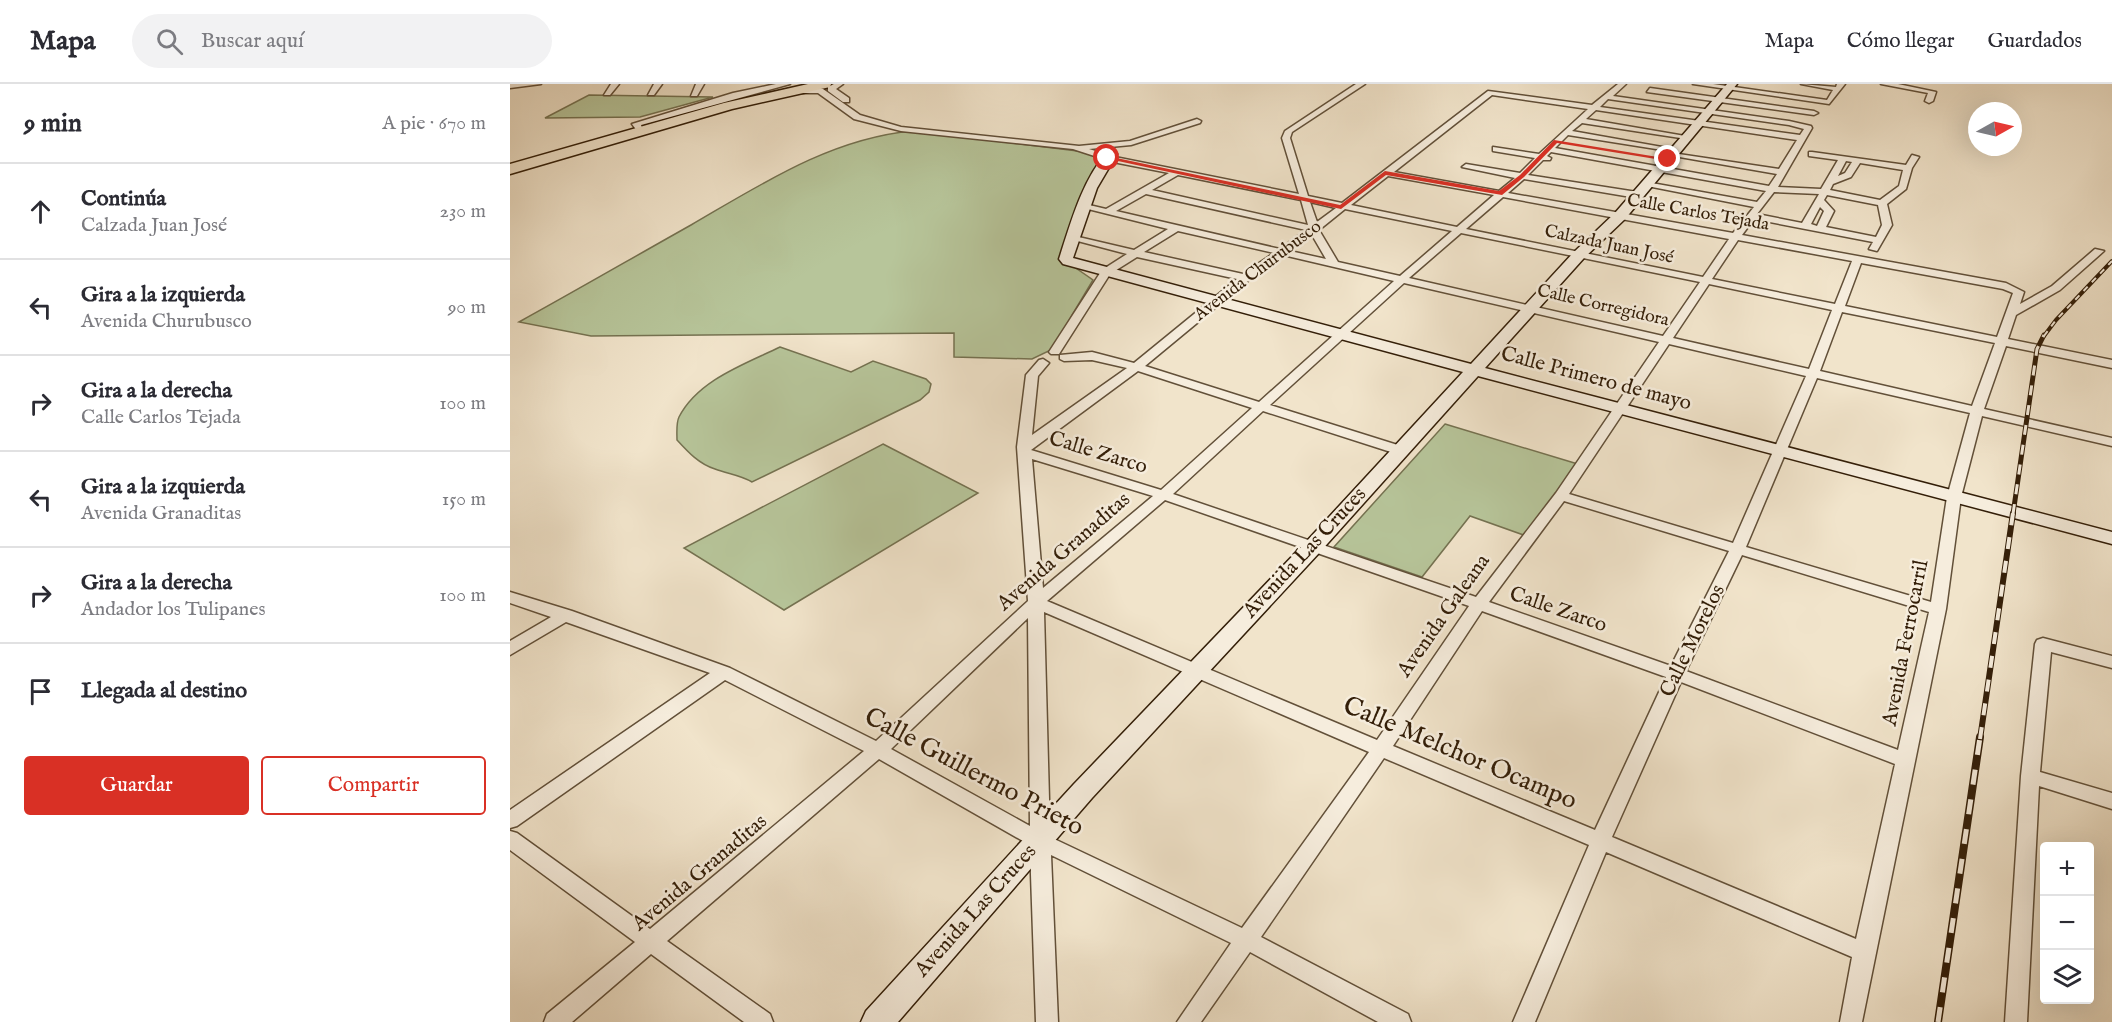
<!DOCTYPE html>
<html lang="es">
<meta charset="utf-8">
<style>
body{margin:0;font-family:"IM FELL English",serif;background:#f2f2f3;color:#2b2b33}
.controls{position:absolute;right:18px;bottom:18px;display:grid;overflow:hidden;border-radius:6px;box-shadow:0 6px 24px #0002}
.controls button{width:54px;height:54px;display:grid;place-items:center;padding:0;border:0;border-bottom:2px solid #e1e1e2;background:#fff;color:#2b2b33;font:30px sans-serif}
.compass{position:absolute;left:1458px;top:18px;width:54px;height:54px;border-radius:50%;background:#fff;box-shadow:0 6px 24px #0002;rotate:82deg}
.stop{position:absolute;width:18px;height:18px;margin:-14px;border:4px solid #d93025;border-radius:50%;background:#fff}
.stop.end{background:#d93025;border-color:#fff;box-shadow:0 2px 6px #0008}
.list{margin:0;padding:0;list-style:none}
h2{display:flex;justify-content:space-between;align-items:center;height:78px;margin:0;padding:0 24px;font-size:26px}
h2 small{font-size:20px;font-weight:400;color:#7c7c81}
.list li{display:grid;grid-template-columns:39px 1fr auto;gap:18px;align-items:center;box-sizing:border-box;height:96px;padding:0 24px;border-top:2px solid #e1e1e2}
.list b{display:block;font-size:22px;white-space:nowrap}
.list p{margin:0;font-size:20px;white-space:nowrap;color:#7c7c81}
.list em{font-size:20px;font-style:normal;color:#7c7c81}
.actions{display:flex;gap:12px;padding:18px 24px}
.actions a{flex:1;padding:14px 0;border:2px solid #d93025;border-radius:6px;text-align:center;font-size:21px;color:#d93025}
.actions .main{background:#d93025;color:#fff}
.icon{flex:none;width:33px;height:33px;fill:none;stroke:currentColor;stroke-width:2;stroke-linecap:round;stroke-linejoin:round}
.map{position:relative;flex:none;width:1602px;height:938px;overflow:hidden}
header{display:flex;align-items:center;gap:36px;box-sizing:border-box;height:84px;padding:0 30px;background:#fff;border-bottom:2px solid #e1e1e2}
header strong{font-size:28px}
nav{display:flex;gap:33px;margin-inline-start:auto;font-size:21px}
.search{width:420px;height:54px;background:#f2f2f3;display:flex;align-items:center;gap:15px;box-sizing:border-box;padding:0 21px;border-radius:33px;color:#7c7c81;font-size:22px}
main{display:flex}
aside{flex:1;background:#fff}
.map>svg:first-child{display:block}
.green{fill:#b7c59a;stroke:#757251;stroke-width:1.5}
.lines{fill:none;stroke-linecap:round;stroke-linejoin:round}
.street-casing{stroke:#625039;stroke-width:3}
.secondary-casing{stroke:#331e08;stroke-width:3}
.highway-casing{stroke:#331e08;stroke-width:3}
.street{fill:#f6eddd;fill-rule:evenodd}
.secondary{fill:#f6eddd;fill-rule:evenodd}
.highway{fill:#f1e4cb;fill-rule:evenodd}
.rail-far3-casing{stroke:#331e08;stroke-width:4}
.rail-far2-casing{stroke:#331e08;stroke-width:5}
.rail-far1-casing{stroke:#331e08;stroke-width:6}
.rail-casing{stroke:#331e08;stroke-width:8}
.rail-far3{stroke:#f6eddd;stroke-width:2;stroke-dasharray:6;stroke-linecap:butt}
.rail-far2{stroke:#f6eddd;stroke-width:3;stroke-dasharray:10;stroke-linecap:butt}
.rail-far1{stroke:#f6eddd;stroke-width:4;stroke-dasharray:12;stroke-linecap:butt}
.rail{stroke:#f6eddd;stroke-width:5;stroke-dasharray:15;stroke-linecap:butt}
.route{fill:#d93025}
.labels{text-anchor:middle;dominant-baseline:central;stroke-width:5;stroke-linejoin:round;paint-order:stroke}
.far-street-label{font-size:18px;fill:#331e08;stroke:#f6eddd}
.street-label{font-size:21px;fill:#331e08;stroke:#f6eddd}
.near-street-label{font-size:26px;fill:#331e08;stroke:#f6eddd}
</style>
<header>
<strong>Mapa</strong>
<div class="search"><svg class="icon" aria-label="search" viewBox="0 0 24 24"><circle cx="10" cy="10" r="6"/><path d="M15 15l6 6"/></svg>Buscar aquí</div>
<nav><a>Mapa</a><a>Cómo llegar</a><a>Guardados</a></nav>
</header>
<main>
<aside>
<h2>9 min<small>A pie · 670 m</small></h2>
<ul class="list">
<li><svg class="icon" aria-label="ahead" viewBox="0 0 24 24"><path d="M12 20V5M6 11l6-6 6 6"/></svg><div><b>Continúa</b><p>Calzada Juan José</p></div><em>230 m</em></li>
<li><svg class="icon" aria-label="left" viewBox="0 0 24 24"><path d="M17 20v-9H6M10 6l-5 5 5 5"/></svg><div><b>Gira a la izquierda</b><p>Avenida Churubusco</p></div><em>90 m</em></li>
<li><svg class="icon" aria-label="right" viewBox="0 0 24 24"><path d="M7 20v-9h11M14 6l5 5-5 5"/></svg><div><b>Gira a la derecha</b><p>Calle Carlos Tejada</p></div><em>100 m</em></li>
<li><svg class="icon" aria-label="left" viewBox="0 0 24 24"><path d="M17 20v-9H6M10 6l-5 5 5 5"/></svg><div><b>Gira a la izquierda</b><p>Avenida Granaditas</p></div><em>150 m</em></li>
<li><svg class="icon" aria-label="right" viewBox="0 0 24 24"><path d="M7 20v-9h11M14 6l5 5-5 5"/></svg><div><b>Gira a la derecha</b><p>Andador los Tulipanes</p></div><em>100 m</em></li>
<li><svg class="icon" aria-label="arrive" viewBox="0 0 24 24"><path d="M6 21V4h12l-3 4 3 4H6"/></svg><div><b>Llegada al destino</b></div></li>
</ul>
<div class="actions"><a class="main">Guardar</a><a>Compartir</a></div>
</aside>
<div class="map">
<svg width="1602" height="938" viewBox="0 0 1602 938">
<rect width="100%" height="100%" fill="#f1e4cb"/>
<filter id="stains"><feTurbulence type="fractalNoise" baseFrequency=".00333" numOctaves="4"/><feColorMatrix values="0 0 0 0 .2 0 0 0 0 .09 0 0 0 0 .02 0 0 0 .5 -.17"/></filter>
<radialGradient id="worn" r=".72"><stop offset=".6" stop-color="#630" stop-opacity="0"/><stop offset="1" stop-color="#630" stop-opacity=".3"/></radialGradient>
<path class="green" d="M79 11 203 13 130 33 35 34Z
M403 47 584 69 599 77 588 98 560 180 583 196 562 231 545 264 522 275 444 273V249L81 252 9 238C67 206 124 173 181 141 250 101 321 54 403 47Z
M270 263 341 288 363 277 416 295 421 300 419 308 410 316 242 398C230 391 218 390 205 385 189 380 178 368 167 356 167 349 166 339 169 333 188 296 235 280 270 263Z
M935 340 1071 381 1022 454 960 432 912 493 824 463Z
M373 360 468 409 274 526 174 464Z"/>
<g class="lines">
<defs>
<path id="street" d="M0 0H31L0 4Z
M101 0H109L100 11H94Z
M144 0H152L144 11H138Z
M186 0H194L187 12H181Z
M266 0H280L131 41 133 47H127L122 40 223 9Z
M324 0H333L326 5 339 14V18H333L318 7V3Z
M846 0H855L782 48 780 54 798 112 832 119 978 7 1082 21 1108 0H1116L1103 12 1279 37 1301 42 1302 44 1268 103 1311 105 1328 76 1299 72V68H1302L1396 81 1402 71 1409 73 1402 84 1396 105 1377 120 1382 141 1367 167 1359 165 1363 158 1244 135 1232 151 1496 199 1514 208 1510 220 1542 202 1585 165 1594 167 1550 206 1506 231 1498 255 1602 276V284L1496 262 1474 325 1602 354V362L1472 332 1451 413 1436 525 1352 938H1330L1342 873 1096 768 1025 938H1003L1079 761 874 674 751 853 898 930 901 938H868L740 868 691 938H667L721 859 541 771 548 938H526L520 761 369 675 157 857 260 930 263 938H234L141 870 62 938H34L37 930 125 858 0 766V747L7 749 140 845 354 667 215 596 7 742 0 744V726L200 589 56 538 0 571V557L41 533 0 519V508L62 527 220 584 366 657 518 517 507 363 516 291 529 276 533 275 539 279 528 292 522 351 617 284 582 276 554 277 550 275V271L582 268 624 279 727 195 627 173 600 190 549 270H541L539 268 592 186 617 170 560 155V151L624 166 658 145 570 123 575 120 596 125 659 89 603 78 563 65 391 47 344 35 308 9H282L279 5H313L350 31 391 43 569 62 620 57 687 35 691 37 690 39 621 61 579 65 605 73 789 110 772 54 775 47ZM982 11 1078 25 1029 70 983 63V67L1025 74 1010 89 956 80 952 83 1005 94 989 107 884 88ZM1098 15 1279 41 1294 45 1290 51 1090 23ZM1086 26 1287 56 1269 85 1162 69 1158 71 1267 90 1259 102 1045 64 1058 51 1165 68 1169 66 1062 47 1072 39 1177 55 1181 53 1076 35ZM1041 68 1256 107 1247 118 1136 98 1132 101 1244 123 1223 149 998 109 1014 95 1127 114 1131 111 1127 108 1018 91 1033 76H1040L1041 74 1037 72ZM1336 77 1342 78 1335 89 1328 92ZM1350 79 1393 86 1389 102 1370 116 1320 106 1323 100 1341 93ZM668 91 791 116 798 141 642 106ZM878 92 984 111 947 143 841 121ZM1264 108 1309 110 1292 139 1247 130ZM636 110 796 146 770 165 606 127ZM1317 111 1368 121 1372 141 1366 153 1316 143 1324 127 1314 116ZM993 113 1219 155 1193 193 956 145ZM800 118 826 124 807 138ZM1310 123 1314 127 1307 142 1301 140ZM835 125 942 147 890 192 828 178 809 146ZM668 147 764 169 733 190 634 168ZM951 149 1190 198 1153 252 899 194ZM802 151 816 175 780 167ZM1228 156 1342 177 1325 220 1202 195ZM773 171 884 197 749 318 635 282 739 196ZM1351 179 1493 205 1503 209 1487 253 1335 222ZM894 199 1149 258 1046 409 966 513 663 410 753 327 884 369H894L896 366 894 363 760 321ZM1199 200 1322 226 1299 285 1163 254ZM1332 228 1485 259 1462 322 1310 287ZM1159 260 1296 292 1223 459 1059 410ZM628 287 742 324 651 406 521 366ZM1307 294 1460 329 1437 413 1421 518 1236 463ZM522 375 643 412 533 504ZM655 416 959 522 867 656 537 517ZM1054 417 1219 467 1161 582 979 518ZM1232 471 1419 528 1388 666 1176 587ZM972 527 1156 593 1085 746 883 662ZM534 528 859 668 732 844 540 753ZM518 534 520 742 381 665ZM1171 598 1385 680 1346 855 1102 753Z
M1183 0H1203L1317 16 1323 6 1291 0 1326 3 1327 0H1335L1319 20Z
M1371 0H1388L1426 8 1423 17 1419 19 1415 17 1418 9Z
M1140 4 1304 27 1308 29 1304 31 1137 8Z
M1533 554 1602 572V584L1541 568 1530 688 1602 709V725L1529 702 1517 938H1495L1511 692 1525 560 1527 556Z"/>
<path id="secondary" d="M1217 0H1227L1115 135 1074 174 975 284 1602 448V460L968 292 809 469 582 714 388 938H351L356 927 564 700 795 459 953 288 553 180 549 175C561 138 572 97 597 68H605L607 70 587 104 563 174 961 280 1064 168 1105 129Z"/>
<path id="highway" d="M298 0H321L320 3 222 25 0 90V80L214 19Z"/>
</defs>
<use href="#street" class="street-casing"/>
<use href="#secondary" class="secondary-casing"/>
<use href="#highway" class="highway-casing"/>
<use href="#street" class="street"/>
<use href="#secondary" class="secondary"/>
<use href="#highway" class="highway"/>
<defs>
<path id="rail-far3" d="M1534 252 1546 236 1602 177"/>
<path id="rail-far2" d="M1503 430 1527 265 1534 251"/>
<path id="rail-far1" d="M1470 655 1503 429"/>
<path id="rail" d="M1428 938 1470 653"/>
</defs>
<use href="#rail-far3" class="rail-far3-casing"/>
<use href="#rail-far2" class="rail-far2-casing"/>
<use href="#rail-far1" class="rail-far1-casing"/>
<use href="#rail" class="rail-casing"/>
<use href="#rail-far3" class="rail-far3"/>
<use href="#rail-far2" class="rail-far2"/>
<use href="#rail-far1" class="rail-far1"/>
<use href="#rail" class="rail"/>
</g>
<path class="route" d="M1044 56 1160 75 1158 77 1047 59 1014 93 992 111 876 91 831 125 594 74 597 72 830 121 875 87 989 107 1010 91Z"/>
<g class="labels">
<g class="far-street-label">
<text transform="translate(1188 129) rotate(10)">Calle Carlos Tejada</text>
<text transform="translate(1099 161) rotate(12)">Calzada Juan José</text>
<text transform="translate(748 187) rotate(-37)">Avenida Churubusco</text>
<text transform="translate(1093 222) rotate(13)">Calle Corregidora</text>
</g>
<g class="street-label">
<text transform="translate(1086 295) rotate(15)">Calle Primero de mayo</text>
<text transform="translate(588 369) rotate(17)">Calle Zarco</text>
<text transform="translate(554 468) rotate(-41)">Avenida Granaditas</text>
<text transform="translate(795 469) rotate(-47)">Avenida Las Cruces</text>
<text transform="translate(1048 526) rotate(19)">Calle Zarco</text>
<text transform="translate(934 532) rotate(-55)">Avenida Galeana</text>
<text transform="translate(1183 557) rotate(-64)">Calle Morelos</text>
<text transform="translate(1396 559) rotate(-79)">Avenida Ferrocarril</text>
<text transform="translate(190 789) rotate(-40)">Avenida Granaditas</text>
<text transform="translate(466 827) rotate(-48)">Avenida Las Cruces</text>
</g>
<g class="near-street-label">
<text transform="translate(950 669) rotate(23)">Calle Melchor Ocampo</text>
<text transform="translate(464 688) rotate(28)">Calle Guillermo Prieto</text>
</g>
</g>
<rect width="100%" height="100%" filter="url(#stains)"/>
<rect width="100%" height="100%" fill="url(#worn)"/>
</svg>
<div class="controls">
<button>+</button>
<button>−</button>
<button><svg class="icon" aria-label="layers" viewBox="0 0 24 24"><path d="M12 4l9 5-9 5-9-5zM3 14l9 5 9-5"/></svg></button>
</div>
<svg class="compass" viewBox="-18 -18 36 36"><path d="M0-13l5 13h-10z" fill="#e53935"/><path d="M0 13l5-13h-10z" fill="#7c7c81"/></svg>
<div class="stop" style="left:597px;top:74px"></div>
<div class="stop end" style="left:1158px;top:75px"></div>
</div>
</main>
